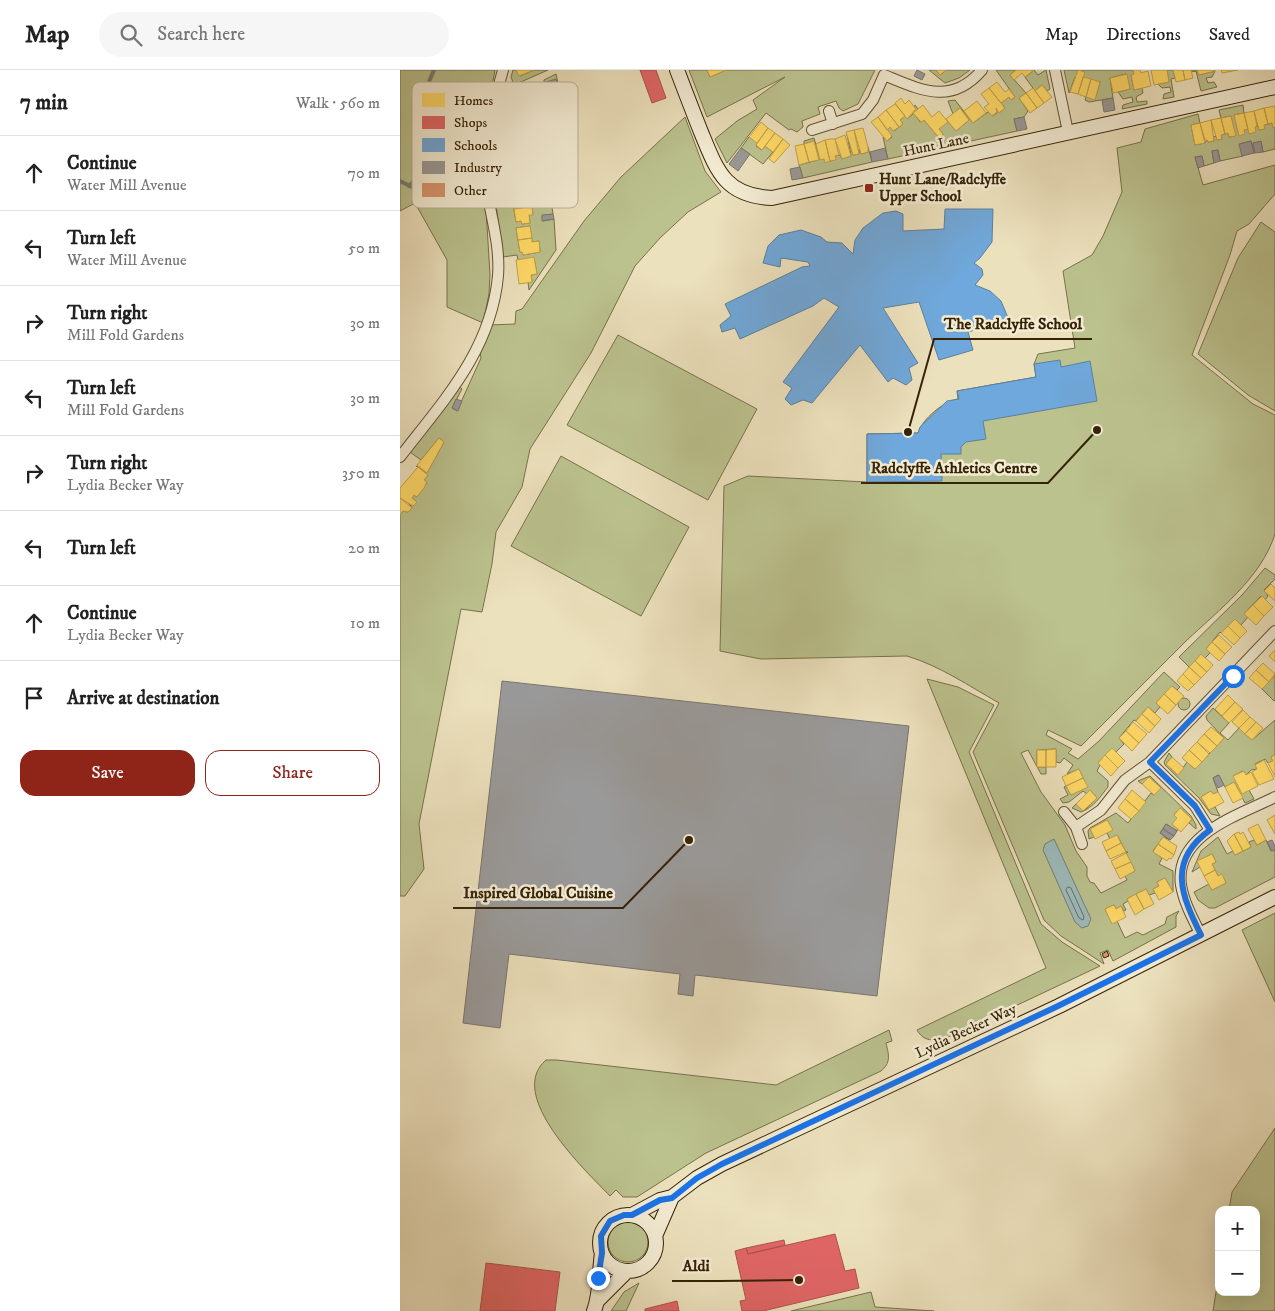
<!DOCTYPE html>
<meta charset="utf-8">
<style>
body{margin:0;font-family:"IM FELL DW Pica",serif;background:#f6f6f6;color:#222}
.controls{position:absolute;right:15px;bottom:15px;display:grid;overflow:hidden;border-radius:10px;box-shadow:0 5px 20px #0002}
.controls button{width:45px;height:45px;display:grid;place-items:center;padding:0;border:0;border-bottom:1px solid #e0e0e0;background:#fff;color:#222;font:25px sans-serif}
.stop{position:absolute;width:15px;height:15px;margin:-11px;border:4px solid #1a73e8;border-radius:50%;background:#fff}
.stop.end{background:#1a73e8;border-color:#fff;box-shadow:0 1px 5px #0008}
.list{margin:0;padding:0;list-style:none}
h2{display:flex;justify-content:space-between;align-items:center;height:65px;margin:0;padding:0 20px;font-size:21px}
h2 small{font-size:16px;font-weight:400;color:#767676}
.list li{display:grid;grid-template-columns:32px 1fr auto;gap:15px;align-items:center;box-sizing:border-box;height:75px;padding:0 20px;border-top:1px solid #e0e0e0}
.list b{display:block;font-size:19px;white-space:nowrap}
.list p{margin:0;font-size:16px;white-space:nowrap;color:#767676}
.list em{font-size:16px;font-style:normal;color:#767676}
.actions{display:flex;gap:10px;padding:15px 20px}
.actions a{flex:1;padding:11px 0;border:1px solid #8f2418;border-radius:15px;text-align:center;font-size:18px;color:#8f2418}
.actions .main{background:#8f2418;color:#fff}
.icon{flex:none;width:28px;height:28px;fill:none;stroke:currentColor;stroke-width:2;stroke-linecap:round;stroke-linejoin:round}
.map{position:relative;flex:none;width:875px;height:1241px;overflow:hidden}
header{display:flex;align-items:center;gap:30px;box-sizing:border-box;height:70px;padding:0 25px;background:#fff;border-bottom:1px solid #e0e0e0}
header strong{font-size:24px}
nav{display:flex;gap:28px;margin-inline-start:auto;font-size:18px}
.search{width:350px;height:45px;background:#f6f6f6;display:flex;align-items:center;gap:12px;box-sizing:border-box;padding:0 18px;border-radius:28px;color:#767676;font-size:19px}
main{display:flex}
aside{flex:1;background:#fff}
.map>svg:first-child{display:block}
.green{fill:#bbc28e;stroke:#78724a;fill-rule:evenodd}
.water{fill:#9dbbbc;stroke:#747e73}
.homes{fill:#ffd966;stroke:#c3a249}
.shops{fill:#e06666;stroke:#ad5249}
.schools{fill:#6fa8dc;stroke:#5e809c}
.industry{fill:#999;stroke:#7b766d}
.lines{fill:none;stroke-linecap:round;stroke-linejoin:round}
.shore{stroke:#6a6f61;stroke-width:1}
.stream{stroke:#747e73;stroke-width:4}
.building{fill:#d7956d;stroke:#362306}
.street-casing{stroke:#645234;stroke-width:12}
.secondary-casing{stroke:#362306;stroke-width:16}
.street{stroke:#f3ecd4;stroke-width:10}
.secondary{stroke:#f3ecd4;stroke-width:14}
.route{stroke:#1a73e8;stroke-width:6}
.poi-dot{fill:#8f2418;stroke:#f3ecd4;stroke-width:2}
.labels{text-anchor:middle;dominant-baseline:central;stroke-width:5;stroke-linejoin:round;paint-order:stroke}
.street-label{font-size:15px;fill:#362306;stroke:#f3ecd4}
.poi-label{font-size:15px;font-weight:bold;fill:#362306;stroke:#f3ecd4;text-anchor:start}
.key{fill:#f3ecd4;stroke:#bab096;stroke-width:1}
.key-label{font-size:14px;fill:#362306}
.leader{fill:none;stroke:#362306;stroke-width:2}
.callout-dot{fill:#362306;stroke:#f3ecd4;stroke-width:2}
.callout-label{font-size:16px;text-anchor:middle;font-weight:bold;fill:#362306;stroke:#f3ecd4;stroke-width:5;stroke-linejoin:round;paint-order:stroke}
</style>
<header>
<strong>Map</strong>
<div class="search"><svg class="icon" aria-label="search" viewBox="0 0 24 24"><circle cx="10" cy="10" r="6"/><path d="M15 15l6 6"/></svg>Search here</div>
<nav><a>Map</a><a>Directions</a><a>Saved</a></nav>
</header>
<main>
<aside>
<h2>7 min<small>Walk · 560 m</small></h2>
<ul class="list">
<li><svg class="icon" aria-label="ahead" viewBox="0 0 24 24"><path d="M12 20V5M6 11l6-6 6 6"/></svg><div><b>Continue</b><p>Water Mill Avenue</p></div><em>70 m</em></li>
<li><svg class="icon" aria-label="left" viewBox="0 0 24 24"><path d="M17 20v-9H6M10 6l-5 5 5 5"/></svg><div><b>Turn left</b><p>Water Mill Avenue</p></div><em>50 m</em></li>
<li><svg class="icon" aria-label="right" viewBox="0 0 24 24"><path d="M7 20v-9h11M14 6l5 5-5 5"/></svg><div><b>Turn right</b><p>Mill Fold Gardens</p></div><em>30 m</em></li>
<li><svg class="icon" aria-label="left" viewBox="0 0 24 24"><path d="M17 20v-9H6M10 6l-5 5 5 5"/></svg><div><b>Turn left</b><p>Mill Fold Gardens</p></div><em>30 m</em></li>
<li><svg class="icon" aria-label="right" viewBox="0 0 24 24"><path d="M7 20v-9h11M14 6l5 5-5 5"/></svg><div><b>Turn right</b><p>Lydia Becker Way</p></div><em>350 m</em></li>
<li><svg class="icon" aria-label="left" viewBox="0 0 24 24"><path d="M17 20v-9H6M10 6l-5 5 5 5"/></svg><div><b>Turn left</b></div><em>20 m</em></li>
<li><svg class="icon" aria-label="ahead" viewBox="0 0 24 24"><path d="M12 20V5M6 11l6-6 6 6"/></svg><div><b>Continue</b><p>Lydia Becker Way</p></div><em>10 m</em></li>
<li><svg class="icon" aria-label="arrive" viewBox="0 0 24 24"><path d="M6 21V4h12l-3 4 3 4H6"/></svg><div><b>Arrive at destination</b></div></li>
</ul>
<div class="actions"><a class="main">Save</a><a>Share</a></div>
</aside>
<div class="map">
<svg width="875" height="1241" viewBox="0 0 875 1241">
<rect width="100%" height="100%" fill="#ece1bd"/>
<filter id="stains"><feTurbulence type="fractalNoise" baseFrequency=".004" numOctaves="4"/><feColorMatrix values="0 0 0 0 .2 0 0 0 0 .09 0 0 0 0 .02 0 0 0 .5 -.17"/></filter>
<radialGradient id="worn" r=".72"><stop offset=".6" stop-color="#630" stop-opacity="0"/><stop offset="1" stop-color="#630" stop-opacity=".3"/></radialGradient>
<path class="green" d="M0 0H95L79 84 86 139 90 205 89 224 83 253 47 237V190L15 133 0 141Z
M113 0H116L120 6 134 0H148L114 15 111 7Z
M289 0H307L310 7 326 0H475L458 34 443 41 439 38 436 31 418 37 420 44 402 51 403 57 397 62 391 59 389 60 366 43 327 93 315 69 337 51 357 39 353 30 385 7 307 47Z
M529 0H536L540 5 546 0H570L559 8 545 13Z
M596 0H616L610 5 626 23 619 28 628 41 624 47 614 49 617 61 488 89 483 67 487 71 492 67 487 60 490 57 494 61 503 54 500 50 505 46 507 49 513 44 515 35 518 39 514 43 520 52 524 50 540 69 543 64 539 59 546 49 556 61 569 50 560 38 553 44 548 31 555 30 573 53 588 42 592 46 597 43 596 38 600 42 605 38 601 33 609 27 611 30 615 27Z
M634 0 638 5 646 0 650 19 647 21 642 15 635 21 625 7Z
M664 0H733L734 4 731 5 734 20 742 18 743 23 736 27 737 32 747 31V34L722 39 723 35 733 32 732 27 723 29 718 22 730 19 726 4 710 8 713 28 689 32 685 30 686 27 695 29 700 12 675 7 669 23Z
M767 0H773L775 8 771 9 774 27 763 29 764 24 771 22 770 17 762 18 758 14 769 12Z
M791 0H797L799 5 815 1 812 7 806 8 808 13 814 12 817 17 801 21 796 1 791 2Z
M156 4 163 36 145 39 143 42 144 84H137L138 77H133L134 64 130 63V59L111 58 108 77 91 73 100 29 113 26 111 52 127 54 129 39H138L139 25 158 20 156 10 144 13V10Z
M843 35 844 43 834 45 844 60 858 56 860 60 864 59V55L872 53 873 57H875V79L863 82 861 72 853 73 855 83H854L851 71 840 74 843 86 820 91 818 80 812 81 814 93 804 96 802 86 795 87 803 115 875 95V124L849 154 837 161 830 185 792 285 853 334 875 345V464C861 508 819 540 786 571 751 606 716 641 681 676L648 660 646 665 672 679 668 683 678 689 699 671 764 602 780 617 777 620 772 616 756 633 760 637 755 643 748 637 736 651 734 650 719 668 724 674 716 682 712 678 698 693 700 695 697 701 708 711V717C700 727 694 737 681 742L672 738 676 734 684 741 697 728 690 720 687 724 683 721 669 732 663 733 660 729 668 725 664 717 666 716 671 725 687 717 679 699 667 704 673 695 664 688 660 693 656 692V679L637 680V697H646V704H641L628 680 621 683 641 722 665 755 676 781 687 797V806L690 812 694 813 701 823 727 810 725 806 735 801 726 783 728 782H726L717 765 710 769 707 763 712 760 707 750 690 759 694 767 689 769 688 761 690 758 716 743 728 753 751 723 754 725 761 718 749 707 742 714 738 711 750 706 791 746 796 755V759L789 753 792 749 780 738 774 745 777 748 778 759 777 761 766 754 760 763 770 770 763 767 753 781 762 788 759 794 773 801V822L765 808 757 812 759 816 753 819 755 823 749 825 746 819 727 829 728 831 723 834 726 840 724 841 721 836 716 839 714 835 705 839 712 853 717 851 725 868 737 862 743 865 765 854 767 847 779 841 776 846V857L713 891 708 880 700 883 704 894 661 866 644 850 573 682 599 633C569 616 540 596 507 586L361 589 320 581 324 416 348 406 467 412V364L518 363C523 348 543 332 558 329L557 321 636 307 634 294 638 284 675 278 663 201 692 185 703 166 722 122 717 78 741 72 745 59 798 44 800 53 791 55 795 75 805 73 807 70 808 72 814 71 813 67 816 66 817 70 822 69 821 65 828 63 829 67 835 66 831 46 821 48 819 40Z
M285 47 305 101 321 122 288 142 260 168 235 196 191 283 130 379 122 417 96 462 92 494 82 542 61 539 19 754 24 799 5 826H0V445L3 441 8 442 12 438 8 432 13 436 17 432 12 428 14 425 17 427 27 413 24 410 28 405 16 396 27 403 44 372 39 368 21 390 10 382 60 317 62 319 52 338 57 341 81 288 80 282 90 255 115 254 116 241 122 239 184 151 221 107Z
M447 64 453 85 459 84V79L461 84 468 82V77L472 92 403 108 399 95 418 90 414 71 404 74V71L414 68 420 89H424L425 92 435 90V86L440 85 442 89 451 86Z
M349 67 359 71 356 76 362 80 365 76 373 82 363 94 341 78Z
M90 89 113 92V94L146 96 152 118H149L153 144 142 146 143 151 154 149 156 180 129 220 128 212 132 211 131 205 137 204 134 188 118 190 117 185 103 187ZM125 122 127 129H133L134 136 128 137 132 138 133 144 129 145 130 153 122 154 121 151 116 152 112 128 115 127V124ZM130 156 132 172 139 171 140 182 123 185 122 182H120L116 158Z
M861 152 875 162V341L848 325 798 284 838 188Z
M218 265 357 339 308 430 167 355Z
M161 386 289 457 241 546 111 476Z
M865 498 875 505V509L864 520 868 526 865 530 861 526 844 544 848 547 841 555 835 549 821 563 820 562 806 579 810 583 805 588 801 585 789 597 779 587 842 525Z
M875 605V630L874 631 862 619Z
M527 609 558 617 594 635 569 682 641 854 662 872 700 896 556 964C542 969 526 976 517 960L646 898Z
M778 634a6 6 0 1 1 12 0a6 6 0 1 1-12 0Z
M813 638 829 653 820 663 828 670 839 658 852 670 875 650V685L871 687 873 691 868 693 865 689 855 694 857 699 851 700 846 705 843 701 833 706 849 720 854 729 845 733 834 712 825 717 818 705 813 708 818 722 813 724 811 721 801 727 809 740 815 737 820 746 811 744 799 728 765 695 764 692 769 683 772 687 766 694 778 705 787 692 795 699 824 668 807 650 806 646Z
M818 767 827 784 833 781 835 785 851 777 849 772 854 770 857 775 866 770 871 781 875 780V807L815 838H809L798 830 794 822 809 814 812 820 826 813 822 805 818 806 812 794 816 792 812 784 798 791 800 797 792 802 801 781Z
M875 843V932L842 860Z
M489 960 492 971 486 973C489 985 491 993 481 1001L306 1083 237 1127H223L216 1120 210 1126C186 1101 105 1025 146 990H157L376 1015Z
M875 1058V1241H813L819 1203V1222H856V1140H829L832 1122Z
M208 1172a20 20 0 1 1 40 0a20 20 0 1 1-40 0Z
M239 1213 226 1241H211L224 1222Z
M471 1222 475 1237 534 1241H391Z"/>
<path class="water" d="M654 769 691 849 688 856 682 858 675 852 643 780 645 774Z"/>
<path class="homes" d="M116 0H134L119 6Z
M307 0H326L310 7Z
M536 0H546L540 5Z
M616 0H634L625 7 622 3 614 10 610 5Z
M678 0 685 2 678 24 670 22Z
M733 0H740L741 3 748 1 751 16 734 20 731 5 734 4Z
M751 0H767L769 12 754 15Z
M773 0H783L785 10 776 12Z
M783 0H791L793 8 785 10Z
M797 0H815V1L799 5Z
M821 0H838L822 3Z
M727 4 730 19 713 23 710 8Z
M683 7 691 9 686 27 678 24Z
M691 9 700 12 695 30 686 27Z
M597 12 605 22 609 19 615 27 611 30 609 27 601 33 589 18Z
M642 15 652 27 644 33 635 21Z
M589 18 605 38 599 43 596 38 597 42 592 46 584 37 589 34 581 24Z
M633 18 644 33 637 38 626 23Z
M626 23 637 38 630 43 619 28Z
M501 28 505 34 509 30 516 39 507 49 495 33Z
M577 31 586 43 573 53 564 41Z
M495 34 505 46 500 50 503 54 499 57 486 40Z
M523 35 532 47 539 41 548 52 539 59 543 64 540 69 524 50 521 52 513 43Z
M875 36V57L873 58 872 53 868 54 864 38Z
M560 38 569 50 556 61 546 49Z
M864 38 868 54 864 55 865 59 859 60 854 41Z
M486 40 499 57 493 61 490 57 487 60 478 47Z
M854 41 857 56 855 57 856 62 849 64 844 43Z
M844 43 848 59 844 60 845 64 839 66 834 45Z
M831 46 836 66 829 67 828 63 825 64 821 48Z
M478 47 492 66 487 71 471 52Z
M821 48 825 64 821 65 822 69 817 70 811 50Z
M811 50 814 71 808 72 807 70H805L800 53Z
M361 52 368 58 357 73 349 67Z
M800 53 805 73 795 75 791 55Z
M368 58 375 63 362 80 356 75Z
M463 58 468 77V82L461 84 454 60Z
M454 60 459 84 453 85 446 62Z
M375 63 383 69 373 82 365 76Z
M445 65 451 86 442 89 435 69Z
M383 69 390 75 374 93 369 89Z
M430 69H435L439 85 435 86 436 90 430 91 425 70Z
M425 70 430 91 425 93 424 89 420 90 416 74Z
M414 71 419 90 409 92 404 74Z
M404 74 409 92 399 95 395 76Z
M125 122 127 129H133L134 136 114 139 112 127H115V124Z
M128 137 132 138 133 145H129L130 153 122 154 121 151 116 152 114 139Z
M130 156 132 168 118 170 116 158Z
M132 168V172L139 171 140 182 123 185 122 182H120L118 170Z
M134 187 137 204 131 205 132 212 119 214 116 190Z
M39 368 44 372 27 403 17 395Z
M18 397 28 405 24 410 27 412 24 418 17 427 14 425 12 428 17 432 13 436 0 428V418Z
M0 428 12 438 8 442 3 441 0 445Z
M871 514 875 518V531L864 521Z
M862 526 873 537 864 546 853 535Z
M853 535 864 546 856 555 844 544Z
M835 549 847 561 840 568 828 556Z
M828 556 840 568 834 575 821 563Z
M819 565 832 577 825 584 812 572Z
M812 572 825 584 819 591 806 579Z
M875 580V592L869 586Z
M801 584 813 595 807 602 795 591Z
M795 591 807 602 801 608 789 597Z
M863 593 875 604 869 612 856 600Z
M789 597 801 608 794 615 783 604Z
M856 600 869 612 862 619 849 608Z
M783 604 794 615 788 621 777 611Z
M772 616 784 626 776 635 764 624Z
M764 624 776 635 768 644 756 633Z
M828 625 835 632 822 646 815 639Z
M835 632 843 639 829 653 822 646Z
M748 637 761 649 755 656 742 644Z
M843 640 850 647 839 658 832 652Z
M742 644 755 656 749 663 736 651Z
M850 647 856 652 845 664 839 658Z
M733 652 747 664 739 673 726 661Z
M856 652 863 658 852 670 845 664Z
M811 657 824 668 817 676 804 664Z
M726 661 739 673 732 681 719 668Z
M804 664 817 676 810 683 797 672Z
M797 672 809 684 802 692 789 680Z
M712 678 725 691 718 698 705 685Z
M656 679V697H646V680Z
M637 680H646V697H637Z
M789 680 802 692 795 699 782 688Z
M705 685 718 698 711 706 698 693Z
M875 685V707L868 693 873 691 871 687Z
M772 687 784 698 778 705 766 694Z
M864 690 874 709 859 715 852 702 857 699 855 695Z
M679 699 683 708 666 716 662 707Z
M844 701 846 705 851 702 858 716 842 724 833 706Z
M749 707 761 718 754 725 742 714Z
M683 708 688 717 671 725 666 716Z
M834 712 843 728 833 733 825 717Z
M690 720 697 728 683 741 676 734Z
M732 720 746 732 739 741 725 729Z
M811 721 813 724 818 722 824 732 809 740 801 727Z
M725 729 739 741 731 749 718 738Z
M780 738 792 749 781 762 772 754 777 748 774 745Z
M875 745V764L867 750Z
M707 750 713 760 695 769 690 759Z
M858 754 866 770 857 775 848 759Z
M839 762 840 764 843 762 851 777 843 781 834 764Z
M834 764 843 781 835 785 827 771Z
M717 765 721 773 706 781 702 772Z
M763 767 777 776 774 785 758 774Z
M721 773 726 782 710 789 706 781Z
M758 774 774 785 771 789 769 788 767 791 753 782Z
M726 783 731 792 715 799 711 791Z
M812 784 816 792 812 794 815 800 804 806 797 791Z
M731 792 735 801 720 809 715 799Z
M815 800 818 806 822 804 826 813 812 820 804 806Z
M765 808 773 822 759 830 753 819 759 816 757 812Z
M746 819 754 834 744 839 736 824Z
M736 824 744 839 735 845 727 829Z
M714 835 716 839 721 836 726 847 712 854 705 839Z"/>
<path class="shops" d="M240 0H256L266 28 252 33Z
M435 1164 445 1201 455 1199 459 1218 363 1241H342L340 1231 346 1230 335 1181 346 1178 348 1184Z
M384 1170 385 1175 348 1184 346 1178Z
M86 1193 160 1202 155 1241H80Z
M277 1231 279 1241H245V1239Z"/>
<path class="schools" d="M545 139H593L592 172 580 188 574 193 582 199 583 205 575 215 590 221 601 231 609 250 568 262 573 280 539 290 519 232 483 238 518 293 509 298 512 310 506 315 493 308 488 312 460 275 412 333 403 330 391 335 385 329 392 318 383 312 439 237 424 228 413 236 340 269 335 258 322 262 320 255 331 246 325 234 402 197 410 196 408 192 381 188 380 197 363 193 368 176 379 165 401 160 421 167 427 172 442 173 453 184 455 170 463 158 483 143 496 141 503 144V161L544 159Z
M660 290 661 297 690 291 697 331 583 351 586 369 566 372 561 377V384H541L542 411 467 412V364L518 363 520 357 547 331 559 329 557 321 636 307 634 294Z"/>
<path class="industry" d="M517 0 525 4 522 10 514 6Z
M156 9 159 20 146 24 143 13Z
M713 28 715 40 704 42 702 30Z
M624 47 627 59 617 61 614 49Z
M851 71 854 83 842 86 839 74Z
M861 71 863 82 855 83 853 73Z
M341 78 350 84 338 101 329 94Z
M485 78 488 89 472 92 470 82Z
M818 80 820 91 814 93 812 81Z
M802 86 804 96 798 98 795 87Z
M400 97 403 108 392 110 390 99Z
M153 144 154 149 142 151V145Z
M56 329 62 331 58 341 52 338Z
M102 611 509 656 477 926 295 905 293 926 278 924 280 904 109 884 100 958 63 953Z
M819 705 824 715 818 718 813 708Z
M766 754 777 761 774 766 763 759Z
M763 759 774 766 770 770 760 763Z
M872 770 875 776V780L872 781 867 772Z"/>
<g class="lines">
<path class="shore" d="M668 817 671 818 684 847 683 850 679 848 666 820Z"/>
<path class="stream" d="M0 111 22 122
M9 116 28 97 42 61 38 36 25 21 34 0"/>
</g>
<path class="building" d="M707 881 709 886 704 888 702 884Z"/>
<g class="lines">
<defs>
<path id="street" d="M655 0 668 62
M429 41 433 54
M412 60 462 44 473 30 484 5C521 20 551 36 582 0
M0 387C43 331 91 281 98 206 101 168 85 131 84 93 84 62 95 30 103 0
M750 692 795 736 810 760
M664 742 676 757 682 774
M676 757 701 740 725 710 750 692 875 561
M801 865C793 849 784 833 781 815 774 764 840 745 875 727"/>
<path id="secondary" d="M277 0C285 21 293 42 301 62 317 101 325 126 372 128L875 17
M200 1173a28 28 0 1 1 56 0a28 28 0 1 1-56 0Z
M232 1145 260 1130 272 1127 297 1108 322 1094 659 936 875 827
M255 1166 272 1127
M198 1230 227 1201
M194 1241C201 1223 199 1202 202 1183"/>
</defs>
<use href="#street" class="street-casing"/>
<use href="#secondary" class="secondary-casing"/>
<use href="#street" class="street"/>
<use href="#secondary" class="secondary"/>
</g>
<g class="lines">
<path class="route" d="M198 1208 202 1183 201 1166 210 1151 224 1145H232L260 1130 272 1128 297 1108 322 1094 658 936 801 865C781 825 767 791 810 760L795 736 750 692 833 606"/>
</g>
<rect class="poi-dot" x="464" y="113" width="10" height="10" rx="2.5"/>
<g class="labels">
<g class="street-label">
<text transform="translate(536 75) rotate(-12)">Hunt Lane</text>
<text transform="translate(566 961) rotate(-25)">Lydia Becker Way</text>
</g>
<g class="poi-label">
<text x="479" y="109">Hunt Lane/Radclyffe<tspan x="479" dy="17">Upper School</tspan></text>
</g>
</g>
<rect x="12" y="12" width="166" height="126" rx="8" class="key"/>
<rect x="22" y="23" width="23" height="14" fill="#ffd966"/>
<rect x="22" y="46" width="23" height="13" fill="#e06666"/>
<rect x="22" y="68" width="23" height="14" fill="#6fa8dc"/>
<rect x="22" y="91" width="23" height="13" fill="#999"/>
<rect x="22" y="113" width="23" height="14" fill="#d7956d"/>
<g class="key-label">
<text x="54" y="35">Homes</text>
<text x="54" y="57">Shops</text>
<text x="54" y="80">Schools</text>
<text x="54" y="102">Industry</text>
<text x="54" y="125">Other</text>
</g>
<path class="leader" d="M508 362L534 269H692M697 360L648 413H461M289 770L223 838H53M399 1210L319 1211H272"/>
<g class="callout-dot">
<circle cx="508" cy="362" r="5"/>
<circle cx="697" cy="360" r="5"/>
<circle cx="289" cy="770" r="5"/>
<circle cx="399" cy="1210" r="5"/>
</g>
<g class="callout-label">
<text x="613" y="259">The Radclyffe School</text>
<text x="554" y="403">Radclyffe Athletics Centre</text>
<text x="138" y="828">Inspired Global Cuisine</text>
<text x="296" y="1201">Aldi</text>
</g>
<rect width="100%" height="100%" filter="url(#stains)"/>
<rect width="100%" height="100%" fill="url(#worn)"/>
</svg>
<div class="controls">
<button>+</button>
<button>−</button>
</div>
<div class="stop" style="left:833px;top:606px"></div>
<div class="stop end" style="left:198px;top:1208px"></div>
</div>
</main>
